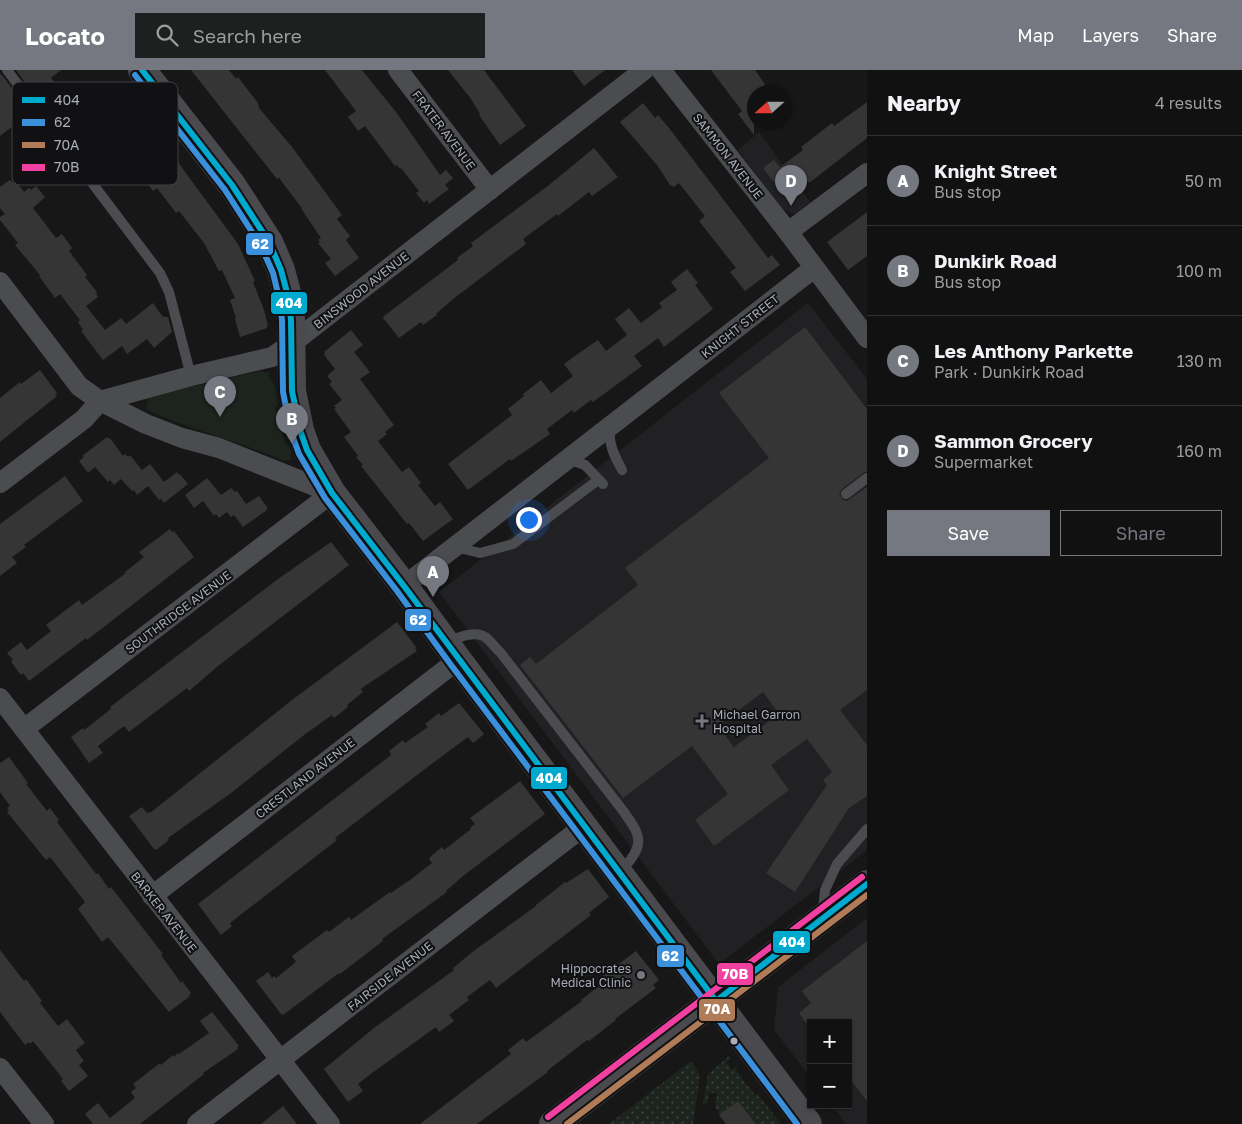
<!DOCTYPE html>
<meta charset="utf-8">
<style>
body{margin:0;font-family:"Golos Text",sans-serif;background:#1e1f1f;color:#f1f3f6}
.controls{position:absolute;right:15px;bottom:15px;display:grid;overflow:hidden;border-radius:0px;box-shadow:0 1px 4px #0004}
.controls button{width:45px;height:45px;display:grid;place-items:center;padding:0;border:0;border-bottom:1px solid #303131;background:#111;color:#f1f3f6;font:25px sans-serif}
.compass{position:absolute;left:747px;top:15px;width:45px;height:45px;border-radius:50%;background:#111;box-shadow:0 1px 4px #0004;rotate:249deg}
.you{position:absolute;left:528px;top:449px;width:18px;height:18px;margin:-12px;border:4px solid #fff;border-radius:50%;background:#1a73e8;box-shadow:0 0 0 8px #1a73e833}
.badge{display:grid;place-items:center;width:32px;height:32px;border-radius:50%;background:#757880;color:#fff;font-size:16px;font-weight:700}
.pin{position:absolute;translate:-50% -41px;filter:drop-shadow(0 1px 2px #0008)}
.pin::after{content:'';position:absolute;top:26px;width:18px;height:15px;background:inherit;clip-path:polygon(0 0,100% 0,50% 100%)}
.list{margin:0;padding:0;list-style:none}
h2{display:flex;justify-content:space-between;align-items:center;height:65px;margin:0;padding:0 20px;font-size:21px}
h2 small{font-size:16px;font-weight:400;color:#9c9d9f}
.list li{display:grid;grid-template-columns:32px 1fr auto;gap:15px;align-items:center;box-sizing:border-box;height:90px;padding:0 20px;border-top:1px solid #303131}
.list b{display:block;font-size:19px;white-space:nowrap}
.list p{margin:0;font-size:16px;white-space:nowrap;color:#9c9d9f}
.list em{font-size:16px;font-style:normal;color:#9c9d9f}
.actions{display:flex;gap:10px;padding:15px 20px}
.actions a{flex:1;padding:11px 0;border:1px solid #757880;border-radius:0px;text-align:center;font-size:18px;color:#757880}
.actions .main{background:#757880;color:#fff}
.icon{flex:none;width:28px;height:28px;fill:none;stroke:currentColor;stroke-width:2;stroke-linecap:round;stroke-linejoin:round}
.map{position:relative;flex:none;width:867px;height:1054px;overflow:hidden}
header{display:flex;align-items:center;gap:30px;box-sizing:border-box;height:70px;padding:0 25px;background:#757880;color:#fff}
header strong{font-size:24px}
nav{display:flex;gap:28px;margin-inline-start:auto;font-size:18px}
.search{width:350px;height:45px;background:#1e1f1f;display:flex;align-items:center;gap:12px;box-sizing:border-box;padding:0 18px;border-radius:0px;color:#9c9d9f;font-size:19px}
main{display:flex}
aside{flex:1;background:#111}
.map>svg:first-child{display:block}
.built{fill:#212123}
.grass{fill:url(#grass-dots)}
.green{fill:#1d241e}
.building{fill:#353536;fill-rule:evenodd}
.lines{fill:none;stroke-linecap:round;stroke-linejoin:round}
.lane{stroke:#4b4c50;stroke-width:10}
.street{stroke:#4b4c50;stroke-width:20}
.secondary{stroke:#4a4a4e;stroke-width:28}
.bus-1-casing{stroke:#111113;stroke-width:10}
.bus-2-casing{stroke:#111113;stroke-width:10}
.bus-3-casing{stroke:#111113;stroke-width:10}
.bus-4-casing{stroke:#111113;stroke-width:10}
.bus-1{stroke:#00a9ce;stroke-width:6}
.bus-2{stroke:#3a90db;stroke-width:6}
.bus-3{stroke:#b07c57;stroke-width:6}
.bus-4{stroke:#f240a1;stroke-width:6}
.poi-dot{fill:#757880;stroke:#111113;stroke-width:2}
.bus-dot{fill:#a8adb8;stroke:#111113;stroke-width:2}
.labels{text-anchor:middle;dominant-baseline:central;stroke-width:4;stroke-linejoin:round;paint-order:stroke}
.street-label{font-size:12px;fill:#a8adb8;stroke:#111113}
.poi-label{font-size:12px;fill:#a8adb8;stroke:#111113;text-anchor:start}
.key{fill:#111113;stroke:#3e4045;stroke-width:1}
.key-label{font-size:14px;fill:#a8adb8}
.line-badge{stroke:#111113;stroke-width:2}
.badge-label{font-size:14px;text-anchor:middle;font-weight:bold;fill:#fff}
</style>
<header>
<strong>Locato</strong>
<div class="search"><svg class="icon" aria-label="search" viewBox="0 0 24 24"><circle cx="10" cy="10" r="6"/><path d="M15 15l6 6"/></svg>Search here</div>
<nav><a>Map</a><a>Layers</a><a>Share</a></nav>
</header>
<main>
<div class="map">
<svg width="867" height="1054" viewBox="0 0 867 1054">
<defs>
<pattern id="grass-dots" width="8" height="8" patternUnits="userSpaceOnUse" patternTransform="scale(1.25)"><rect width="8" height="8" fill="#1d241e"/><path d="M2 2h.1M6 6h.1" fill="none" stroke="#3b413d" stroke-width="1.8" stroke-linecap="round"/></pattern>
</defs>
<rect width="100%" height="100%" fill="#171717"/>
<path class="built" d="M759 62 810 132 796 143H791L780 137 738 80Z
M808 233 867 309V780L719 894 439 522Z
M867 848V1054H846L832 1035H848V953H811V1008L774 960 778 917Z"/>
<path class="grass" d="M729 986 731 989 726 993 732 1000 737 997 736 1000 755 1025 758 1024 781 1054H756L738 1031 720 1045 715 1036 717 1024 709 1022 707 1034 703 1033 708 1004Z
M691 991 700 1005 693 1054H609Z"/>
<path class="green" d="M260 301 270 303 268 306 274 313 278 337H275L286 375H289L291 382V390L284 391C241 372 195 361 151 342L146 338 148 329 152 326Z"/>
<path class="building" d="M16 0H61L51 8 54 12 35 26Z
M191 0H229L236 9 238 7 258 33 259 38 292 77 342 145 337 149 350 166 346 170 359 188 335 206 325 193 331 189 318 173 320 172 318 170 321 168 302 140 301 137 279 108 277 109Z
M325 0H362L396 42 440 105 446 100 453 108 445 115 449 119 429 134 427 130 424 133 416 123 419 121 401 98 400 99 397 95 395 96 365 56 358 61 348 47 356 41Z
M448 0H484L526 56 500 75 479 45 480 44 471 29Z
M572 0H605L584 16Z
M711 0H755L766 16 757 22H754V65L738 44 742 41Z
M1 4 29 40 15 50 17 53 0 66V5Z
M114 12 115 14 116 12 120 17 122 16 238 174 255 211 253 212 264 240 268 256H267V258L240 267 235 249 236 248 230 230 235 228 222 200 219 201 204 173 179 141 176 143 157 118 153 121 135 98 142 93 93 27Z
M867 32V68L809 113 807 110 785 127 763 98 774 90 780 97 803 80 801 77 832 53 834 56Z
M643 33 655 48 658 45 669 58 768 188 772 185 780 195 745 221 730 202 736 198 699 151 705 146 679 113 674 117 670 115 657 95 620 52Z
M594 78 618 107 592 126 589 122 558 146 557 144 523 169 526 174 453 229 436 244 437 245 423 255 421 252 399 268 383 248 384 246 458 190 457 188 473 176 471 173 549 115Z
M10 110 12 112 15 110 24 122 29 118 31 120 36 116 45 127 33 138 56 168 62 164 72 178 69 181 87 205 85 207 97 222 96 223 98 227 86 236 105 260 121 248 126 254 153 233 163 247H168L172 262 154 278 147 269 127 284 122 276 103 290 81 261 83 260 78 252 80 250 60 224 55 228 39 206 40 205 15 175 18 173 0 150V147L5 144 0 138V117Z
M867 142V186L848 200 827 172Z
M687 199 698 213 695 215 713 239 664 277 658 268 634 286 642 296 593 332 591 330 574 343 572 340 547 359 550 364 511 391 510 389 468 420 448 394 512 345 508 339 524 326 523 324 541 310 551 323 573 306 564 294 579 283 598 270 606 281 627 265 615 249 629 238 641 253 662 237 659 233 677 220 671 212Z
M805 257 867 339V401L863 403 842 419 839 424 843 430 847 431 867 417V620L840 640 867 675V726L849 738 795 822 766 803 827 715 823 710 832 702 807 669 771 695 789 720 714 776 695 750 728 724 692 676 623 728 520 595 530 587 536 594 638 515 625 498 769 388 719 323ZM763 622 779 644 734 677 718 656Z
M351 260 363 275 354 282 370 302 360 309 394 355 385 362 387 364 378 371 402 402 409 397 421 413 418 415 435 436 440 432 453 449 423 471 409 453 407 454 361 396 363 395 356 387 358 386 344 367 351 362 334 339 336 338 334 336 342 330 329 314 332 312 327 306 335 299 324 285 325 283 324 282Z
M40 300 57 323 55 325 57 326 0 372V328L20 312 21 314Z
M107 367 109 369 110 368 123 386 125 384 128 387 130 385 142 400 150 394 164 412 177 402 179 405 180 404 188 414 164 433 161 429 159 430 148 416 137 425 134 420 132 421 121 409 114 415 110 410 108 412 95 397 88 403 79 391 84 387 82 386Z
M65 406 83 431 24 475 26 477 12 487 17 493 0 506V454Z
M207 408 221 425 231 418 235 422 237 421 246 434 259 426 267 437V440L243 457 234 445 231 447 227 442 219 448 216 444 214 446 203 431 194 438 185 425Z
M170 459 172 462 174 461 194 487 87 570 86 568 29 611 23 603 21 605 11 592 13 590 7 583 21 572 27 580 51 561 46 555 79 530 82 535 126 503 125 502 144 487 139 482Z
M331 472 349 495 344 499 218 596 189 621 187 618 129 662 124 656 98 676 103 683 89 693 71 667 83 658 84 660 111 639 110 637 278 509Z
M397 552 416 577 415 578 417 581 362 618 361 619 363 622 347 635 348 637 334 648 332 645 304 665 231 723 168 768 169 770 156 780 154 779 129 746 142 737 147 743 149 742 150 743 292 630Z
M459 633 484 664 473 673 468 667 425 699 335 768 337 770 230 853 232 856 221 865 198 834 391 685 389 681 403 670 405 673 428 657 425 654 439 643 441 646Z
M9 687 28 713 26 714 47 741 50 738 59 750 57 752 96 804 98 803 109 819 111 817 163 884 161 885 181 913 182 911 191 923 189 925 190 926 169 942 108 867 102 872 78 839 85 832 50 787 46 790 7 742 9 740 7 738 10 736 0 722V693Z
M520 711 545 744 463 806 446 821 447 822 382 869 383 871 340 904 339 903 283 945 281 944 256 911 268 902 272 908 274 906 276 908 296 892 292 886 327 860 329 862 349 847 351 850 390 822 391 823 410 810 432 793 429 789 432 785 442 777 444 780 471 759 470 758 475 754 470 748Z
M588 799 609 827 589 843 591 845 496 918 490 910 467 927 469 930 449 945 454 951 439 962 436 957 372 1003 358 1014 363 1021 348 1032 324 999 374 958 454 900 453 898 471 883 536 836V835L565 812 566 813Z
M867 871V1031L848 1007V953H806L799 943 811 933 802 921Z
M0 880 24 911 26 909 42 931 40 933 58 956 67 949 85 973 76 980 84 991 79 995 88 1006 69 1021 61 1011 63 1009 33 971 30 974 29 972 25 975 0 942Z
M636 881 659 910 653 915 656 918 615 949 616 950 589 971 587 970 547 1001 548 1002 477 1054H420L511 984 508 980 523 968 526 972 582 931 581 930 603 913 600 908Z
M212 942 239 976 237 978 238 979 203 1003 204 1004 140 1054H93L85 1044 98 1033 110 1048 135 1028 131 1022 136 1018 133 1014 160 993 161 995 173 985 174 987 178 983 179 984 209 963 200 951Z
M738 1031 756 1054H726L719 1045Z
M283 1036 297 1054H261Z"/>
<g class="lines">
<path class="lane" d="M7 0 160 203 169 222 191 306
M610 356C608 374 614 385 622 400
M568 389 585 395 603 414
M846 424 867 408
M455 477 480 483 513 474 594 413
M446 572C457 568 475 560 485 567 491 571 495 578 500 582L624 742C628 749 635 756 637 764 643 778 628 793 619 804
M823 841 825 820 837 794 867 759"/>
<path class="street" d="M398 0 490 120
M661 0 788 162 867 268
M788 162 867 103
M0 212 79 316 100 331 146 354 182 368 219 378 332 423 24 659
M0 413 84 349 100 331 191 306 272 287 291 274 644 0
M404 516 814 198
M0 628 330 1054
M152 826 458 590
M0 998 44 1054
M197 1054 583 757"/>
<path class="secondary" d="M142 0 232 115 269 172 281 200 289 230 291 250 292 321 300 360 307 380 332 423 404 516 458 590 808 1054
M553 1054 867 814"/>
<defs>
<path id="bus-1" d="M142 0 232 115 269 172 281 200 289 230 291 250 292 321 300 360 307 380 332 423 404 516 716 931
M716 931 867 814"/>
<path id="bus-2" d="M135 5 225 120 261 176 273 203 280 232 282 250 283 322 291 362 299 384 325 428 397 521 451 595 797 1054"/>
<path id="bus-3" d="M567 1054 867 825"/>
<path id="bus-4" d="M548 1047 862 807"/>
</defs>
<use href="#bus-1" class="bus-1-casing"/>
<use href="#bus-2" class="bus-2-casing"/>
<use href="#bus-3" class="bus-3-casing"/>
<use href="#bus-4" class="bus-4-casing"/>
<use href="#bus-1" class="bus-1"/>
<use href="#bus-2" class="bus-2"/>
<use href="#bus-3" class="bus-3"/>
<use href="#bus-4" class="bus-4"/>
</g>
<g class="poi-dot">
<path d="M699.5 643.5h5v5h5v5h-5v5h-5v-5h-5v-5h5z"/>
<circle cx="641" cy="905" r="5"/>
</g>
<circle class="bus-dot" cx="734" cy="971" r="4.5"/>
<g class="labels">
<g class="street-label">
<text transform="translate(444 60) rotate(53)">FRATER AVENUE</text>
<text transform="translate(728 86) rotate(52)">SAMMON AVENUE</text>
<text transform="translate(361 220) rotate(-38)">BINSWOOD AVENUE</text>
<text transform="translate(740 256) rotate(-38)">KNIGHT STREET</text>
<text transform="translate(178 542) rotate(-37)">SOUTHRIDGE AVENUE</text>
<text transform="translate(305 708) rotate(-38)">CRESTLAND AVENUE</text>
<text transform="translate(164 842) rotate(52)">BARKER AVENUE</text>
<text transform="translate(390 906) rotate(-38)">FAIRSIDE AVENUE</text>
</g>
<g class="poi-label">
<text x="713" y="644">Michael Garron<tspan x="713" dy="14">Hospital</tspan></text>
<text x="631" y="898" text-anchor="end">Hippocrates<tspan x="631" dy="14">Medical Clinic</tspan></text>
</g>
</g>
<rect x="12" y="12" width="166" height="103" rx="8" class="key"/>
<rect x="22" y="27" width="23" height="6" fill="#00a9ce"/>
<rect x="22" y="49" width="23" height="7" fill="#3a90db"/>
<rect x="22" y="72" width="23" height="6" fill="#b07c57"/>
<rect x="22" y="94" width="23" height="7" fill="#f240a1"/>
<g class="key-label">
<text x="54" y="35">404</text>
<text x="54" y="57">62</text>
<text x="54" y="80">70A</text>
<text x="54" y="102">70B</text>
</g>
<g class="line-badge">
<rect x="245" y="162" width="29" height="24" rx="5" fill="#3a90db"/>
<rect x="270" y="221" width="38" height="24" rx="5" fill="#00a9ce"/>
<rect x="404" y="538" width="28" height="24" rx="5" fill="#3a90db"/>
<rect x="530" y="696" width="38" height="24" rx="5" fill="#00a9ce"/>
<rect x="772" y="860" width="39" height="24" rx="5" fill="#00a9ce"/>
<rect x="656" y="874" width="29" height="24" rx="5" fill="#3a90db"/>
<rect x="716" y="892" width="38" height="24" rx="5" fill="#f240a1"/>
<rect x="698" y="928" width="38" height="24" rx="5" fill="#b07c57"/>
</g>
<g class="badge-label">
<text x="260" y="179">62</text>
<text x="289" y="238">404</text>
<text x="418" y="555">62</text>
<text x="549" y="713">404</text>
<text x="792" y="877">404</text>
<text x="670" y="891">62</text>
<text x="735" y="909">70B</text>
<text x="717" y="944">70A</text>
</g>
</svg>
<div class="controls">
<button>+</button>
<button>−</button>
</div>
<svg class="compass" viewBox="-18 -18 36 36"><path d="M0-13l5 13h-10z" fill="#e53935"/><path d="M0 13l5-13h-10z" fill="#9c9d9f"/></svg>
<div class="you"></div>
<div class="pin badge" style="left:433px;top:527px">A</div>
<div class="pin badge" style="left:292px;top:374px">B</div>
<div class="pin badge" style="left:220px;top:347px">C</div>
<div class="pin badge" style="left:791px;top:136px">D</div>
</div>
<aside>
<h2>Nearby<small>4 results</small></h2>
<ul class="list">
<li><span class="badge">A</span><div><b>Knight Street</b><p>Bus stop</p></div><em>50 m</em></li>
<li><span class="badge">B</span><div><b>Dunkirk Road</b><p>Bus stop</p></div><em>100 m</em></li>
<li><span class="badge">C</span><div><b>Les Anthony Parkette</b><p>Park · Dunkirk Road</p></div><em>130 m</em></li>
<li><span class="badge">D</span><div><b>Sammon Grocery</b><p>Supermarket</p></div><em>160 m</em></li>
</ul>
<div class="actions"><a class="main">Save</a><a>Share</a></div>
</aside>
</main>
